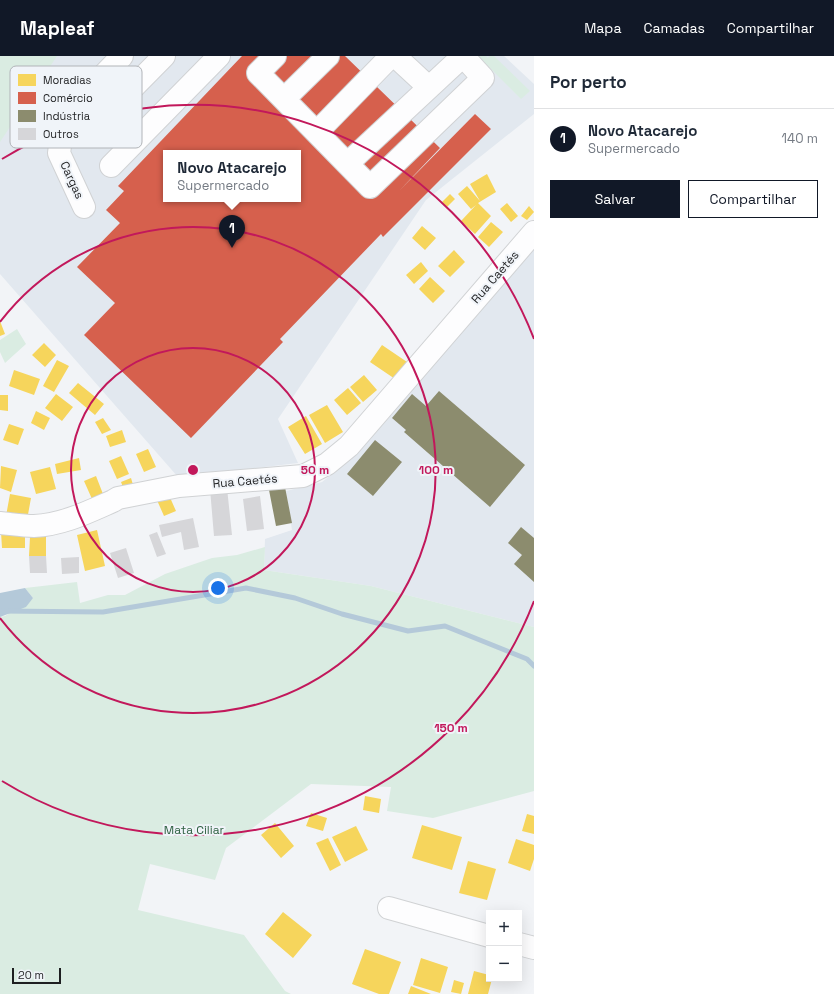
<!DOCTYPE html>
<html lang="pt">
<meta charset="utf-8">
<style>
body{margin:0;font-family:"Space Grotesk",sans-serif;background:#f6f6f7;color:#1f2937}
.controls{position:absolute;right:12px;bottom:12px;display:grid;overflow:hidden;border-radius:0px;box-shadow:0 4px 16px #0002}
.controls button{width:36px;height:36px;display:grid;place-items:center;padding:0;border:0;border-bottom:1px solid #e0e1e3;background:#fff;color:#1f2937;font:20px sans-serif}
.scale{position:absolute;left:12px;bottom:10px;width:49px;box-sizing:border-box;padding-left:4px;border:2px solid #1e1f21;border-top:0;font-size:11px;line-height:14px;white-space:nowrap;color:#1e1f21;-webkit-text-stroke:3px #f0f4f9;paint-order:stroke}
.you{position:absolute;left:218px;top:532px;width:14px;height:14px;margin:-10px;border:3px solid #fff;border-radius:50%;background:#1a73e8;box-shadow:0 0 0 6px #1a73e833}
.badge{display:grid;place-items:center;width:26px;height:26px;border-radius:50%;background:#111827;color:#fff;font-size:13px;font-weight:700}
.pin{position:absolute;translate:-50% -33px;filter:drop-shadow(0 1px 2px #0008)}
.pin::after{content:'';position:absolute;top:21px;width:14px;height:12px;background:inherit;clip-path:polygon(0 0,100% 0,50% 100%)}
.popup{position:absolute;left:163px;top:94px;width:138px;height:52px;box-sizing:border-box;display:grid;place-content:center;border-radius:0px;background:#fff;filter:drop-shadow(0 1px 3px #0005);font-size:13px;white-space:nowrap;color:#747a83}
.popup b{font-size:15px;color:#1f2937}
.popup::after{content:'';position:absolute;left:50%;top:100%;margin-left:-8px;border:8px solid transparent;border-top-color:#fff}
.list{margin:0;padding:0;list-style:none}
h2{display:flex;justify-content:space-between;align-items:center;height:52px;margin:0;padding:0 16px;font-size:17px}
h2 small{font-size:13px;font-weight:400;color:#747a83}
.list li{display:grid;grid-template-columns:26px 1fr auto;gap:12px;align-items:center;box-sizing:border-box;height:60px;padding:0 16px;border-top:1px solid #e0e1e3}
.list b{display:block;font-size:15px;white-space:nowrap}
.list p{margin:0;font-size:13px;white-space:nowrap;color:#747a83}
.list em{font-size:13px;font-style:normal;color:#747a83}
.actions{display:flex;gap:8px;padding:12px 16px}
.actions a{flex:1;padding:9px 0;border:1px solid #111827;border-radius:0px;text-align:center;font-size:14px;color:#111827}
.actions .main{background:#111827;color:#fff}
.map{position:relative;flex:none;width:534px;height:938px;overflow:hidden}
header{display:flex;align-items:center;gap:24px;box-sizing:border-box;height:56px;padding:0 20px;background:#111827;color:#fff}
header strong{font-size:19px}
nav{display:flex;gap:22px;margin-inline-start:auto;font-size:14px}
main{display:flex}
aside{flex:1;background:#fff}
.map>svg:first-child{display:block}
.built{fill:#e2e8ef;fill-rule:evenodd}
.green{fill:#daece2}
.water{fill:#b4c9d9}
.homes{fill:#f6d55c}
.shops{fill:#d6604d;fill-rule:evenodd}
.industry{fill:#8c8c6e}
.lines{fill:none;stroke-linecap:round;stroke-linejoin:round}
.stream{stroke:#b4c9d9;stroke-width:5}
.building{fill:#d6d6d9}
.minor-casing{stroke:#d0d2d4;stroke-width:24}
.minor{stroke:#fdfdfe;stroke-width:22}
.ring{fill:none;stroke:#c2185b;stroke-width:2}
.labels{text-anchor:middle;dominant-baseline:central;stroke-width:4;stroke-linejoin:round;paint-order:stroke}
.street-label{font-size:12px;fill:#1e1f21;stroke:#f0f4f9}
.park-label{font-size:12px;fill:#2f6142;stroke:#f0f4f9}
.key{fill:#f0f4f9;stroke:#b1b4b8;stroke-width:1}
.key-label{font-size:11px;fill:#1e1f21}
.centre{fill:#c2185b;stroke:#f0f4f9;stroke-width:2}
.ring-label{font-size:12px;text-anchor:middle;font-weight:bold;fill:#c2185b;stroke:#f0f4f9;stroke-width:4;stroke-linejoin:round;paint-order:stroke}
</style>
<header>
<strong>Mapleaf</strong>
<nav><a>Mapa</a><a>Camadas</a><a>Compartilhar</a></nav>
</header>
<main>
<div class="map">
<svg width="534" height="938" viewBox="0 0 534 938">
<rect width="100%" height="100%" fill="#f2f4f7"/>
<path class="built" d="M0 0H504L534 28V58L426 144 278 363 298 407 178 421 0 218ZM166 97H298V143H166Z
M534 184V571L371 530 264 514 265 483 292 474 286 435 322 426 349 405 441 299Z"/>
<path class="green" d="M0 0H57L0 86Z
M475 0H486L488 2 489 0H494L530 35 521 43 483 5 477 9Z
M17 273 26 288 5 307 0 296V284Z
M265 491 264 514 371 530 534 571V735L433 762 387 755 391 731 311 728 226 792 215 824 150 808 138 854 244 879 285 935 291 938H0V561L5 560 33 542 25 532 77 526 80 547 108 539H125L165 518 212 502 237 499Z"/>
<path class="water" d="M25 532 33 542 26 551 0 561V537Z"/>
<path class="homes" d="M487 118 496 136 478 147 491 160 475 178 461 165 476 149 471 153 458 138 467 130 480 145 470 128Z
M450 138 455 143 447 151 442 146Z
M507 147 518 160 511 166 500 153Z
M529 150 534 156 527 164 521 160Z
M491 166 503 176 489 191 478 181Z
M422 170 436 182 425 194 412 182Z
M454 194 465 206 450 221 438 210Z
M421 206 428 215 414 228 406 219Z
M430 221 445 235 433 247 419 233Z
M0 265 5 278 0 280Z
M44 287 56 299 45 311 32 299Z
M382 289 410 308 398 325 370 306Z
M57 304 69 310 54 336 43 330Z
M14 314 40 323 34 339 9 330Z
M364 319 377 334 363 346 350 331Z
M78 327 104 348 95 359 69 337Z
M348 332 361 347 347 359 334 344Z
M56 338 73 351 62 365 45 352Z
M0 339H8V355L0 354Z
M327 349 343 376 325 387 309 359Z
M36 355 50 362 44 374 31 367Z
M306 360 322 388 305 398 288 371Z
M103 362 111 374 102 378 95 366Z
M9 368 24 373 18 389 3 384Z
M122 374 126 386 110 391 106 380Z
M148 393 156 411 144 416 136 398Z
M121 400 129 418 117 423 109 405Z
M79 402 81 414 57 418 55 408Z
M1 410 17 414 11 436 0 432Z
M50 411 56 433 36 438 30 416Z
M96 420 103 438 92 443 84 425Z
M131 422 134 432 125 436 121 426Z
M168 437 176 455 164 460 156 442Z
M10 438 31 442 27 464 6 460Z
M97 474 105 510 85 515 77 479Z
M25 475V492H2L1 476Z
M30 481H46V500H29Z
M365 740 381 743 379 757 363 754Z
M311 757 327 762 323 775 306 770Z
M527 758 534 760V778L522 775Z
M275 767 294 790 281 802 261 779Z
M422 769 462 781 452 814 412 802Z
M356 770 368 794 345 806 332 781Z
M328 782 341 809 330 815 316 787Z
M516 783 534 789V803L530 815 508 807Z
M468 805 496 813 487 844 459 837Z
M283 856 312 879 293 902 265 878Z
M365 893 401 906 389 938H379L352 928Z
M421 902 448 911 440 937 413 929Z
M474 915 489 919V923H492L488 938H468Z
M454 924 464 927 461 938 451 936Z
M411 930 431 938H408Z"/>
<path class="shops" d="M242 0H345L440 92 399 135 475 58 491 73 383 181 381 178 280 283 283 286 191 382 84 279 115 247 77 211 120 167 106 154 124 135 118 130ZM166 97H298V143H166Z"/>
<path class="industry" d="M439 335 525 409 490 451 404 376 406 374 392 362 412 338 426 350Z
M375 384 402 406 373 440 347 418Z
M285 431 292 467 276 470 269 434Z
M521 471 534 482V526L514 508 522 499 508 487Z"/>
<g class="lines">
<path class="stream" d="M0 555 103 556 246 532 295 542 342 558 408 575 445 570 527 603 534 610"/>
</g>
<path class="building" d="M227 432 232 479 214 480 210 433Z
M260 440 264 473 247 475 243 443Z
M193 462 199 491 184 494 181 476 162 481 159 469Z
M157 476 166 498 157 501 149 479Z
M126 492 134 517 118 522 110 497Z
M29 500H46L47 517H30Z
M79 501V517L62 518 61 502Z"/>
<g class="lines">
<defs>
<path id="minor" d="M275 0 258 17 370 131 483 22 463 0
M395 0 422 25
M284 43 328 0
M91 74 164 0
M317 76 391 0
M348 107 463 0
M111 110 219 0
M84 151 59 97 62 76 70 54 122 0
M0 467C11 468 23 470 34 470 62 469 88 456 113 445L118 442 179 430 303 420 327 408 349 390 534 176
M389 852 489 880
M519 888 534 892"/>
</defs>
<use href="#minor" class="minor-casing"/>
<use href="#minor" class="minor"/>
</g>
<g class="ring">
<circle cx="193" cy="414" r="122"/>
<path d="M0 266A243 243 0 1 1 0 562"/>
<path d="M534 545A365 365 0 0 1 2 725M2 103A365 365 0 0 1 534 283"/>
</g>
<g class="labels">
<g class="street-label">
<text transform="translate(72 124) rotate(65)">Cargas</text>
<text transform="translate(495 221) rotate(-49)">Rua Caetés</text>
<text transform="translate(245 425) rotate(-5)">Rua Caetés</text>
</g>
<g class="park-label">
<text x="194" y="774">Mata Ciliar</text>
</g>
</g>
<rect x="10" y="10" width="132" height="82" rx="6" class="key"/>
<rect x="18" y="18" width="18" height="12" fill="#f6d55c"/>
<rect x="18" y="36" width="18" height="12" fill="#d6604d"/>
<rect x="18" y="54" width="18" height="12" fill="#8c8c6e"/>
<rect x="18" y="72" width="18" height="12" fill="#d6d6d9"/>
<g class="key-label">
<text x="43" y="28">Moradias</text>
<text x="43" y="46">Comércio</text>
<text x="43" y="64">Indústria</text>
<text x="43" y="82">Outros</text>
</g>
<circle cx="193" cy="414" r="6" class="centre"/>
<g class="ring-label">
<text x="315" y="418">50 m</text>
<text x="436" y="418">100 m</text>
<text x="451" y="676">150 m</text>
</g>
</svg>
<div class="controls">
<button>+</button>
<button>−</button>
</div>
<div class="scale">20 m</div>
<div class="you"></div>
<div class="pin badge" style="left:232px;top:192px">1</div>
<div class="popup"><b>Novo Atacarejo</b>Supermercado</div>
</div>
<aside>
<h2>Por perto<small></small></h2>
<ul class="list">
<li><span class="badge">1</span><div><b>Novo Atacarejo</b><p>Supermercado</p></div><em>140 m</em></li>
</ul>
<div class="actions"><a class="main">Salvar</a><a>Compartilhar</a></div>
</aside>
</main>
